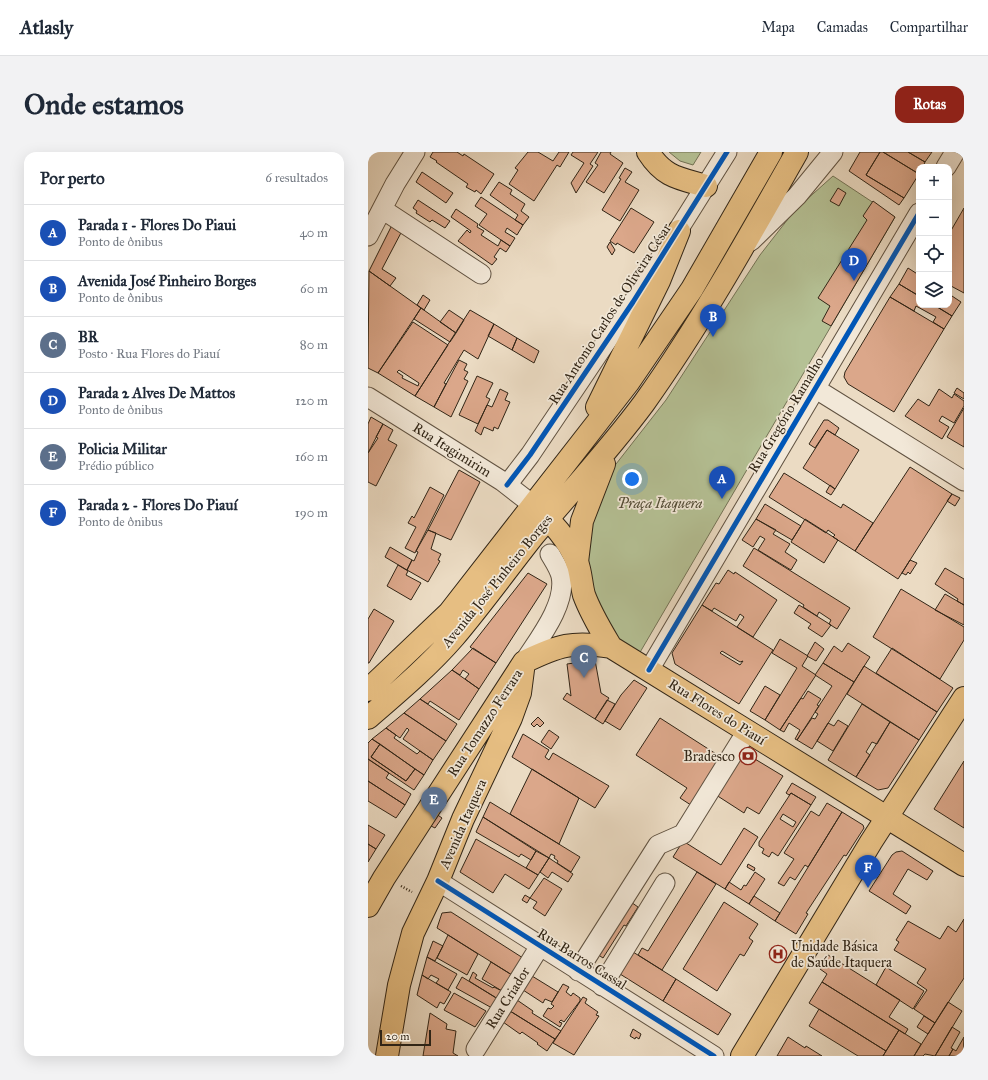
<!DOCTYPE html>
<html lang="pt">
<meta charset="utf-8">
<style>
body{margin:0;font-family:"IM FELL Great Primer",serif;background:#f2f2f3;color:#1f2937}
.controls{position:absolute;right:12px;top:12px;display:grid;overflow:hidden;border-radius:8px;box-shadow:0 4px 16px #0002}
.controls button{width:36px;height:36px;display:grid;place-items:center;padding:0;border:0;border-bottom:1px solid #e0e1e3;background:#fff;color:#1f2937;font:20px sans-serif}
.scale{position:absolute;left:12px;bottom:10px;width:51px;box-sizing:border-box;padding-left:4px;border:2px solid #312516;border-top:0;font-size:11px;line-height:14px;white-space:nowrap;color:#312516;-webkit-text-stroke:3px #f2e8d8;paint-order:stroke}
.you{position:absolute;left:264px;top:327px;width:14px;height:14px;margin:-10px;border:3px solid #fff;border-radius:50%;background:#1a73e8;box-shadow:0 0 0 6px #1a73e833}
.badge{display:grid;place-items:center;width:26px;height:26px;border-radius:50%;background:#8f2418;color:#fff;font-size:13px;font-weight:700}
.pin{position:absolute;translate:-50% -33px;filter:drop-shadow(0 1px 2px #0008)}
.pin::after{content:'';position:absolute;top:21px;width:14px;height:12px;background:inherit;clip-path:polygon(0 0,100% 0,50% 100%)}
.list{margin:0;padding:0;list-style:none}
h2{display:flex;justify-content:space-between;align-items:center;height:52px;margin:0;padding:0 16px;font-size:17px}
h2 small{font-size:13px;font-weight:400;color:#747a83}
.list li{display:grid;grid-template-columns:26px 1fr auto;gap:12px;align-items:center;box-sizing:border-box;height:56px;padding:0 16px;border-top:1px solid #e0e1e3}
.list b{display:block;font-size:15px;white-space:nowrap}
.list p{margin:0;font-size:13px;white-space:nowrap;color:#747a83}
.list em{font-size:13px;font-style:normal;color:#747a83}
.icon{flex:none;width:22px;height:22px;fill:none;stroke:currentColor;stroke-width:2;stroke-linecap:round;stroke-linejoin:round}
.map{position:relative;flex:none;width:596px;height:904px;overflow:hidden;border-radius:12px}
header{display:flex;align-items:center;gap:24px;box-sizing:border-box;height:56px;padding:0 20px;background:#fff;border-bottom:1px solid #e0e1e3}
header strong{font-size:19px}
nav{display:flex;gap:22px;margin-inline-start:auto;font-size:14px}
.intro{display:flex;align-items:center;justify-content:space-between;box-sizing:border-box;height:96px;padding:0 24px}
h1{margin:0;font-size:28px}
.button{padding:10px 18px;border-radius:12px;background:#8f2418;color:#fff;font-size:14px;font-weight:700}
main{display:flex;gap:24px;padding:0 24px}
aside{flex:1;background:#fff;border-radius:12px;box-shadow:0 4px 16px #0002}
.map>svg:first-child{display:block}
.green{fill:#b5c195;stroke:#737356}
.building{fill:#dba78a;stroke:#312516;fill-rule:evenodd}
.lines{fill:none;stroke-linecap:round;stroke-linejoin:round}
.minor-casing{stroke:#605241;stroke-width:21}
.major-casing{stroke:#312516;stroke-width:24}
.highway-casing{stroke:#312516;stroke-width:24}
.path{stroke:#312516;stroke-width:2.5;stroke-dasharray:1 2;stroke-linecap:butt}
.minor{stroke:#f2e8d8;stroke-width:19}
.major{stroke:#e6be82;stroke-width:22}
.highway{stroke:#e6be82;stroke-width:22}
.cycleway-casing{stroke:#f2e8d8;stroke-width:8}
.cycleway{stroke:#0057b8;stroke-width:5}
.labels{text-anchor:middle;dominant-baseline:central;stroke-width:3.5;stroke-linejoin:round;paint-order:stroke}
.street-label{font-size:14px;fill:#312516;stroke:#f2e8d8}
.park-label{font-size:14px;font-style:italic;fill:#524c36;stroke:#f2e8d8}
.poi-label{font-size:14px;fill:#312516;stroke:#f2e8d8;text-anchor:end}
</style>
<header>
<strong>Atlasly</strong>
<nav><a>Mapa</a><a>Camadas</a><a>Compartilhar</a></nav>
</header>
<div class="intro"><h1>Onde estamos</h1><a class="button">Rotas</a></div>
<main>
<aside>
<h2>Por perto<small>6 resultados</small></h2>
<ul class="list">
<li><span class="badge" style="background:#1a4fb4">A</span><div><b>Parada 1 - Flores Do Piaui</b><p>Ponto de ônibus</p></div><em>40 m</em></li>
<li><span class="badge" style="background:#1a4fb4">B</span><div><b>Avenida José Pinheiro Borges</b><p>Ponto de ônibus</p></div><em>60 m</em></li>
<li><span class="badge" style="background:#5c6f8a">C</span><div><b>BR</b><p>Posto · Rua Flores do Piauí</p></div><em>80 m</em></li>
<li><span class="badge" style="background:#1a4fb4">D</span><div><b>Parada 2 Alves De Mattos</b><p>Ponto de ônibus</p></div><em>120 m</em></li>
<li><span class="badge" style="background:#5c6f8a">E</span><div><b>Policia Militar</b><p>Prédio público</p></div><em>160 m</em></li>
<li><span class="badge" style="background:#1a4fb4">F</span><div><b>Parada 2 - Flores Do Piauí</b><p>Ponto de ônibus</p></div><em>190 m</em></li>
</ul>
</aside>
<div class="map">
<svg width="596" height="904" viewBox="0 0 596 904">
<rect width="100%" height="100%" fill="#ebdbc3"/>
<filter id="stains"><feTurbulence type="fractalNoise" baseFrequency=".005" numOctaves="4"/><feColorMatrix values="0 0 0 0 .2 0 0 0 0 .09 0 0 0 0 .02 0 0 0 .5 -.17"/></filter>
<radialGradient id="worn" r=".72"><stop offset=".6" stop-color="#630" stop-opacity="0"/><stop offset="1" stop-color="#630" stop-opacity=".3"/></radialGradient>
<path class="green" d="M301 0H333L325 13 312 9Z
M465 24 527 65 271 502 245 487 216 414 219 373 241 321 298 248 392 103 427 58Z"/>
<path class="building" d="M65 0H89L95 4 96 2 126 22 113 42 108 38 107 40 98 35 100 32 68 10 69 9 62 5Z
M160 0H170L185 9 191 0H201L192 15 189 13 166 49 141 32 150 18 147 16Z
M205 0H230L222 12 225 14 208 41 203 31 216 11 203 3Z
M233 0H243L242 2 255 11 236 41 218 30 230 13 227 11Z
M492 0H512L498 23 536 46 531 53 481 19Z
M512 0H515L551 22 536 46 498 23Z
M515 0H540L557 10 555 15H551V22Z
M540 0H564L557 10Z
M257 16 264 20 257 30 271 38 252 69 234 58 253 27 251 26Z
M54 20 85 41 78 51 48 30Z
M131 30 144 38 142 42 157 52 153 59 161 65 155 73 147 68 150 63 122 43Z
M470 36 478 41 471 54 462 49Z
M113 45 155 73 149 83 139 76 137 80 147 86 142 94 111 73 119 62 107 54Z
M50 48 82 69 77 76 64 68 62 70 48 61 49 59 45 56Z
M505 49 527 65 463 174 454 169 462 154 450 146 499 68 495 64Z
M263 56 286 70 266 101 249 91 248 93 242 89Z
M596 56V141L583 134 581 135V82Z
M88 57 110 72 109 75 116 79 113 83 130 94 133 88 142 94 138 100 132 96 126 105 129 107 124 113 90 89 99 78 102 81 103 79 83 65Z
M25 71 35 77 14 117 28 126 22 134 1 119Z
M242 90 247 98 244 103 239 95Z
M540 116 551 123V144L531 132Z
M1 119 53 156 10 221 0 216Z
M531 132 551 144V153H566L584 164 576 177 565 170 568 165 548 154 546 159 522 145Z
M581 142 593 150 584 164 566 153H581Z
M55 143 62 148 56 158 49 153Z
M522 145 576 177 526 260 480 232 476 225 477 220Z
M53 156 88 181 82 190 46 167Z
M81 158 96 168 88 181 72 170Z
M102 158 126 172 110 207 96 198 76 231 78 232 66 255 47 244Z
M45 170 80 193 47 244 10 221ZM31 218 51 231 50 234 34 226 35 224 29 220Z
M126 172 149 186 144 198 120 184Z
M149 186 171 199 166 211 144 198Z
M91 208 99 212 96 218 100 220 96 227 100 229 83 265 66 255Z
M109 224 125 231 118 245 122 247 110 272 91 263Z
M589 236 596 241V247L586 241Z
M132 237 140 241 137 248 142 250 130 277 126 275 125 279 116 275 113 283 107 279 119 253 124 255Z
M571 237 584 246 586 242 596 249V254L586 271 574 264 571 269 581 275 574 287 537 264 550 247 561 254Z
M596 256V295L579 285Z
M3 265 15 272 0 301V272Z
M456 268H460L471 276 467 283 459 278 447 296 441 292Z
M15 272 25 278 20 288 29 293 8 334 0 330V301L10 286 8 285Z
M459 278 491 298 467 337 435 316Z
M542 315 584 342 530 427 487 399Z
M91 318 112 330 83 388 60 378Z
M416 321 473 356 475 352 505 371 487 399 465 385 467 383 460 378 458 381 401 345Z
M462 333 467 337 463 343 458 340Z
M62 335 76 343 47 401 37 396 48 375 40 371 44 364 46 366Z
M584 342 592 346 587 354 579 349Z
M397 352 433 374 424 388 388 367Z
M388 367 408 378 405 382 422 392 417 400 429 408 423 418 390 398 397 387 392 384 385 395 374 388Z
M437 367 470 388 456 411 423 390Z
M60 378 68 381 63 397 73 402 70 408 72 409 60 430 39 418 44 408 46 409 50 400 48 399Z
M22 395 44 408 39 418 17 405Z
M386 396 482 456 469 477 461 472 463 468 451 460 449 464 435 455 436 453 375 414Z
M542 408 549 411 542 422 540 420 538 423 534 421Z
M30 413 40 419 38 423 53 431 43 448 19 434Z
M577 416 596 427V453L589 449 590 447 567 432Z
M360 418 366 422 367 420 409 448 385 485 369 475 376 465 372 462 368 469 346 456 344 459 334 453 348 431 351 432Z
M160 421 179 432 128 511 102 495Z
M533 437 596 475V488L572 527 505 485Z
M577 442 596 453V473L567 458Z
M334 453 405 498 371 552 307 512 304 501ZM354 499 372 510 375 509 372 513 352 501Z
M431 453 463 473 454 485 440 476 443 472 426 461Z
M6 457 26 469 1 511H0V467Z
M412 487 440 504 434 514 448 523 412 578 397 568 429 516 404 501Z
M447 490 456 497 448 509 439 504Z
M480 491 502 505 486 530 455 511 466 494 474 500Z
M105 496 128 511 111 537 97 527 101 522 95 518 92 523 84 518Z
M524 496 585 536 569 560 508 521Z
M227 508 233 541 241 546 227 567 195 547 199 541 203 544 199 512Z
M455 511 486 530 444 597 429 588 444 566 447 567 450 562 447 560 464 534 447 523Z
M496 514 569 560 551 588 479 542Z
M84 518 111 537 91 568 62 549 60 552 52 547Z
M266 528 279 536 252 578 237 569 253 543Z
M397 534 412 543 397 568 382 559Z
M440 539 453 547 449 553 451 554 429 588 427 587 432 578 421 571 416 580 412 578 433 546 435 547Z
M52 547 89 572 78 589 36 561Z
M239 548 247 552 235 572 227 567Z
M494 552 522 570 509 592 504 590 498 600 502 603 488 625 460 608Z
M36 561 78 589 65 608 35 587 41 578 39 576 32 586 18 576Z
M170 565 176 571 172 575 169 572 166 575 163 572Z
M292 566 356 607 326 655 312 646 319 636 268 603Z
M470 568 480 574 465 599 449 589 460 571 466 574Z
M522 570 551 588 520 636 510 638 488 625Z
M18 576 28 583 26 586 49 602 52 599 65 608 56 623 4 587Z
M181 578 191 585 183 597 173 590Z
M155 582 181 598 177 605 181 608 185 601 241 634 227 656 144 605Z
M4 587 12 592 3 605 38 629 47 617 56 623 46 638 0 607V591Z
M12 592 47 617 38 629 3 605Z
M372 598 415 624 391 662 379 655 376 661 345 641Z
M0 607 21 621 18 626 43 642 37 653 0 629Z
M596 609V676L566 657Z
M164 617 211 646 191 692 142 662Z
M0 629 37 653 28 666 0 649Z
M424 631 448 645 443 653 423 641 421 643 418 641Z
M423 641 443 653 410 704 404 700 401 705 394 701 396 697 391 694V690ZM415 662 428 670 425 675 412 667Z
M122 650 212 705 203 720 189 711 190 709 186 706 187 704 183 702 181 706 115 665Z
M459 651 474 660 440 715 437 713 427 728 422 725 416 734 410 731 426 707 416 701 443 659 451 664Z
M64 659 74 666 67 676 57 671Z
M474 660 495 673 496 676 478 704 476 703 438 761 440 762 428 782 407 769Z
M115 665 168 699 163 708 153 702 151 705 108 680Z
M0 673 17 683 8 697 0 692Z
M376 676 390 685 357 737 305 705 315 689 353 713Z
M108 687 170 723 161 737 137 722 125 741 92 720Z
M0 692 8 697 0 710Z
M168 699 181 706 170 723 158 716Z
M534 699 565 719 559 728 540 717 525 742 543 754 538 762 501 739 524 703 528 700Z
M181 706 205 722 200 730 184 720 180 726 172 720Z
M380 712 387 716 386 719 379 715Z
M329 720 348 732 294 818 270 803 274 796 280 799Z
M387 720 397 727 381 752 357 737 361 730 373 738 376 733 378 734Z
M176 726 194 737 177 764 165 756 169 750 162 746Z
M157 743 162 746 159 751 154 748Z
M386 744 412 761 407 769 381 752Z
M260 748 270 755 258 774 256 773 235 806 226 800Z
M356 750 390 772 381 786 385 789 376 804 372 802 349 839 315 817Z
M83 760 155 806 144 823 69 776 74 761Z
M596 767V826L567 871 546 857 559 838 549 831 558 817 526 798 531 790 528 788 540 769 572 787 580 774 588 780Z
M80 783 110 802 99 823 69 806Z
M65 789 75 794 67 809 59 805Z
M265 800 308 827 295 849 252 822Z
M460 803 532 848 521 865 540 877 537 882 454 830 459 822 452 817Z
M59 805 89 822 80 838 68 831 71 827 63 823 60 827 54 823Z
M123 810 144 823 134 839 114 827Z
M518 815 556 839 545 857 508 833Z
M105 820 109 823 107 826 125 836 126 835 134 839 130 847 101 829Z
M54 823 83 840 76 852 72 850 69 856 49 843Z
M164 824 190 840 184 850 177 847 175 851 155 838Z
M94 825 130 847 124 856 88 836Z
M308 827 363 862 350 883 295 849Z
M454 830 531 878 518 899 441 851Z
M195 832 201 835 198 840 203 844 205 841 212 846V849L196 870 193 868 191 870 194 871 192 875 175 864 180 856 183 857 186 854 183 852Z
M86 841 118 859 107 875 76 858Z
M215 845 219 847 217 851 230 860 228 863 231 864 206 903 185 891Z
M149 848 165 859 164 861 193 879 187 887 142 859Z
M580 850 594 859 567 904 557 902 555 904H546Z
M451 857 518 899 515 904H490L441 874Z
M142 859 187 887 179 899 169 892 170 891 154 880 152 882 135 870Z
M62 861 79 872 78 877 88 879 85 901 90 904H55Z
M556 864 567 871 560 882 549 875Z
M584 875 592 880 583 896 585 897 581 904H567Z
M265 877 273 882 271 887 268 885 267 887 262 884Z
M531 878 553 892 546 904H515Z
M420 885 437 896 438 894 454 904H409Z
M596 885 595 904H581L585 897 588 899Z"/>
<g class="lines">
<defs>
<path id="minor" d="M578 15 587 0
M14 57 113 122
M0 84 27 32 47 0
M383 89 429 44 465 0
M448 237 596 329
M0 245 134 329 165 353
M139 333 162 303 265 150 359 0
M156 510C170 488 199 452 193 424 191 416 186 409 182 402
M281 518 551 61
M70 729 346 904
M210 819 290 693 315 682 379 579
M234 834 297 731
M108 897 172 794"/>
<path id="major" d="M280 0C296 25 310 26 338 34
M166 354C184 370 200 387 209 410 213 420 213 432 216 443 223 462 233 478 243 495L596 713
M0 754 16 726 156 510C191 493 204 489 243 495
M19 904 31 833 45 781 70 729 95 667 143 566 152 541 156 510
M374 904 503 690 596 546"/>
<path id="highway" d="M229 255 291 129 311 79
M209 410 214 369 236 312
M0 538 81 461 260 231 324 137 403 0
M0 566C30 540 60 515 86 485 114 452 139 417 166 383 203 339 242 297 276 251 333 171 381 85 429 0"/>
</defs>
<use href="#minor" class="minor-casing"/>
<use href="#major" class="major-casing"/>
<use href="#highway" class="highway-casing"/>
<path class="path" d="M33 734 44 740"/>
<use href="#minor" class="minor"/>
<use href="#major" class="major"/>
<use href="#highway" class="highway"/>
<defs>
<path id="cycleway" d="M139 333 162 303 265 150 359 0
M281 518 551 61
M70 729 346 904"/>
</defs>
<use href="#cycleway" class="cycleway-casing"/>
<use href="#cycleway" class="cycleway"/>
</g>
<defs>
<symbol id="bank-ring" viewBox="-11 -11 22 22"><circle r="9.5" fill="#f2e8d8" stroke="#8f2418" stroke-width="1.5"/><path d="M-6-4H6V4H-6ZM0-2.3a2.3 2.3 0 1 0 0 4.6a2.3 2.3 0 1 0 0-4.6Z" fill="#8f2418"/></symbol>
<symbol id="hospital-ring" viewBox="-11 -11 22 22"><circle r="9.5" fill="#f2e8d8" stroke="#8f2418" stroke-width="1.5"/><path d="M-5-5h3v3.5h4V-5h3V5h-3V1.5h-4V5h-3Z" fill="#8f2418"/></symbol>
</defs>
<g fill-rule="evenodd">
<use href="#bank-ring" x="370" y="594" width="20" height="20"/>
<use href="#hospital-ring" x="400" y="792" width="20" height="20"/>
</g>
<g class="labels">
<g class="street-label">
<text transform="translate(242 162) rotate(-57)">Rua Antonio Carlos de Oliveira César</text>
<text transform="translate(418 263) rotate(-59)">Rua Gregório Ramalho</text>
<text transform="translate(84 298) rotate(32)">Rua Itagimirim</text>
<text transform="translate(129 429) rotate(-51)">Avenida José Pinheiro Borges</text>
<text transform="translate(349 560) rotate(32)">Rua Flores do Piauí</text>
<text transform="translate(117 571) rotate(-57)">Rua Tomazzo Ferrara</text>
<text transform="translate(95 672) rotate(-66)">Avenida Itaquera</text>
<text transform="translate(214 807) rotate(32)">Rua Barros Cassal</text>
<text transform="translate(140 846) rotate(-58)">Rua Criador</text>
</g>
<g class="park-label">
<text x="292" y="351">Praça Itaquera</text>
</g>
<g class="poi-label">
<text x="367" y="604">Bradesco</text>
<text x="423" y="794" text-anchor="start">Unidade Básica<tspan x="423" dy="16">de Saúde Itaquera</tspan></text>
</g>
</g>
<rect width="100%" height="100%" filter="url(#stains)"/>
<rect width="100%" height="100%" fill="url(#worn)"/>
</svg>
<div class="controls">
<button>+</button>
<button>−</button>
<button><svg class="icon" aria-label="locate" viewBox="0 0 24 24"><circle cx="12" cy="12" r="6"/><path d="M12 2v4M12 18v4M2 12h4M18 12h4"/></svg></button>
<button><svg class="icon" aria-label="layers" viewBox="0 0 24 24"><path d="M12 4l9 5-9 5-9-5zM3 14l9 5 9-5"/></svg></button>
</div>
<div class="scale">20 m</div>
<div class="you"></div>
<div class="pin badge" style="left:354px;top:347px;background:#1a4fb4">A</div>
<div class="pin badge" style="left:345px;top:185px;background:#1a4fb4">B</div>
<div class="pin badge" style="left:216px;top:526px;background:#5c6f8a">C</div>
<div class="pin badge" style="left:486px;top:129px;background:#1a4fb4">D</div>
<div class="pin badge" style="left:66px;top:668px;background:#5c6f8a">E</div>
<div class="pin badge" style="left:500px;top:736px;background:#1a4fb4">F</div>
</div>
</main>
